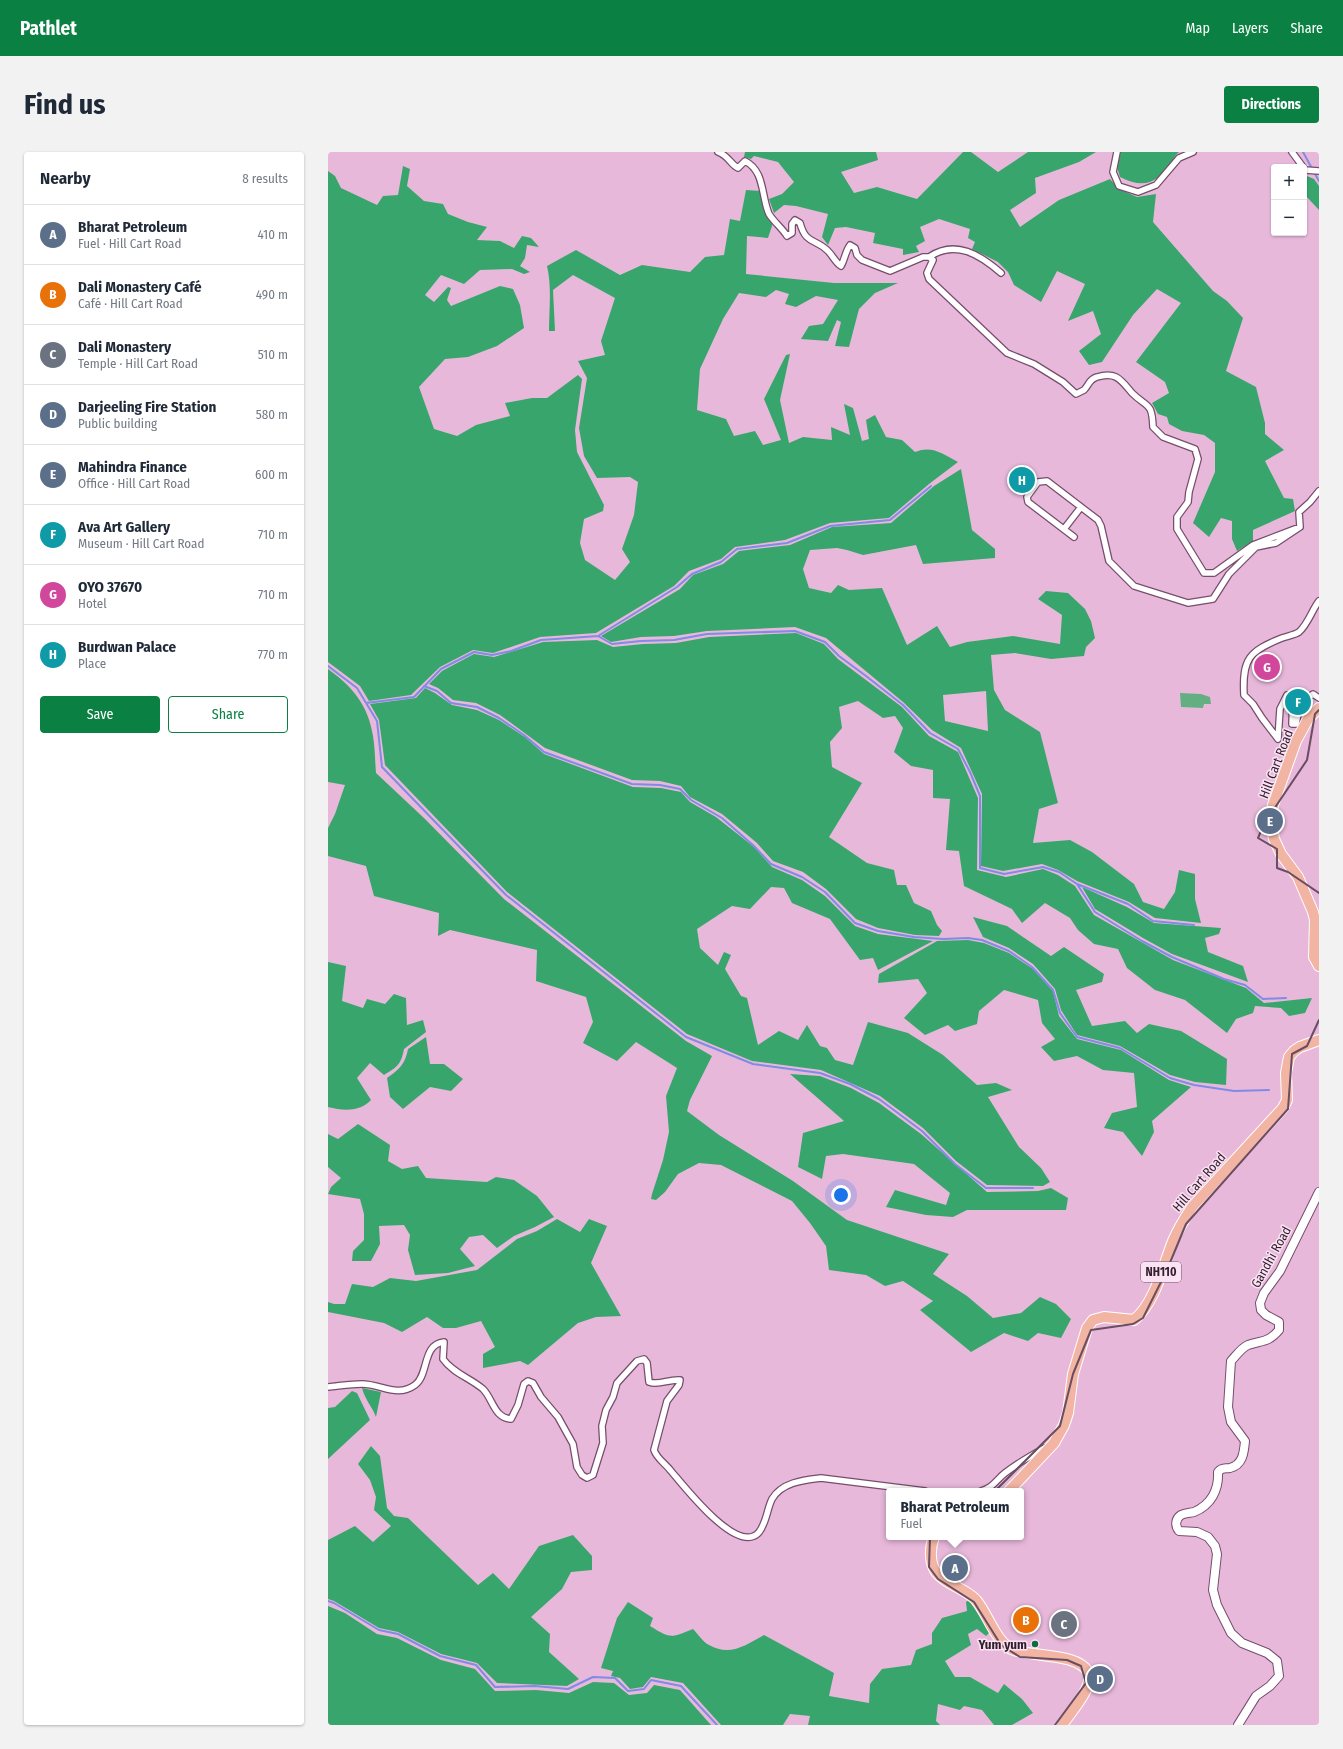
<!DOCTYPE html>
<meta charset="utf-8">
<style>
body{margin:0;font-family:"Fira Sans Condensed",sans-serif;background:#f2f2f3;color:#1f2937}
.controls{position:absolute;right:12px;top:12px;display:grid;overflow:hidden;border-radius:4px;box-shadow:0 1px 3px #0004}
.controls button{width:36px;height:36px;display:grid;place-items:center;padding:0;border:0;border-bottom:1px solid #e0e1e3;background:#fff;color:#1f2937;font:20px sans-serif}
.you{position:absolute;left:513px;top:1043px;width:14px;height:14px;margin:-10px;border:3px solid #fff;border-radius:50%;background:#1a73e8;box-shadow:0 0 0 6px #1a73e833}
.badge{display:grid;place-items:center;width:26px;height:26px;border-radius:50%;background:#0b8043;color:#fff;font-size:13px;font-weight:700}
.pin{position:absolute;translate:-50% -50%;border:2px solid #fff;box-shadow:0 1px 4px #0006}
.popup{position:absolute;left:558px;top:1336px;width:138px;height:52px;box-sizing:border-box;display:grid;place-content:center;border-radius:4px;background:#fff;filter:drop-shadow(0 1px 3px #0005);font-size:13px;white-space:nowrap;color:#747a83}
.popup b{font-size:15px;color:#1f2937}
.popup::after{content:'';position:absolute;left:50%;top:100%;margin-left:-8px;border:8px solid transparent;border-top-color:#fff}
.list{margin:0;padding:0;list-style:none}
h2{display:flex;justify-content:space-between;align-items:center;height:52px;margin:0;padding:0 16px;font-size:17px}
h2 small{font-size:13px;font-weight:400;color:#747a83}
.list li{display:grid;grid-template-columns:26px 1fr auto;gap:12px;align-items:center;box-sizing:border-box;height:60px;padding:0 16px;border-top:1px solid #e0e1e3}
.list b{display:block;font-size:15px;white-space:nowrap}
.list p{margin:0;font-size:13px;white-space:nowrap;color:#747a83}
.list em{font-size:13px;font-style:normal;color:#747a83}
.actions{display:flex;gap:8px;padding:12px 16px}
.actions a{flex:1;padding:9px 0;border:1px solid #0b8043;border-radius:4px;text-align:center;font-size:14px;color:#0b8043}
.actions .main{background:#0b8043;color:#fff}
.map{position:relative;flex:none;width:991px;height:1573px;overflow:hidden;border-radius:4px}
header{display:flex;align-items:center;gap:24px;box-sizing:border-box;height:56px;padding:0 20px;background:#0b8043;color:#fff}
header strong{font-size:19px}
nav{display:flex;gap:22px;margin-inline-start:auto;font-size:14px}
.intro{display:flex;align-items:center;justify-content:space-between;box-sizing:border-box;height:96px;padding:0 24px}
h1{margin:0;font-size:28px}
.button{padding:10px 18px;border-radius:4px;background:#0b8043;color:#fff;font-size:14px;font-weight:700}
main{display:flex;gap:24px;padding:0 24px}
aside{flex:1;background:#fff;border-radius:4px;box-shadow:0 1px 3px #0004}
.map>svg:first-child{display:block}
.green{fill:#64af82}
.forest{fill:#38a66c;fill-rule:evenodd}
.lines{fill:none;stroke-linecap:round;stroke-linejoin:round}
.stream{stroke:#7f8be5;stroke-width:2}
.street-casing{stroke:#764d6c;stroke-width:8}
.secondary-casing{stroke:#764d6c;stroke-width:10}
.highway-casing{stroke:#fff;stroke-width:12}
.street{stroke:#fff;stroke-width:5.5}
.secondary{stroke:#fff;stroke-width:8}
.highway{stroke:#f3b5a3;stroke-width:10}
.rail{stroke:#694d61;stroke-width:2}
.poi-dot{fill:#0f6c40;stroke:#fae1f3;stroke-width:1.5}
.labels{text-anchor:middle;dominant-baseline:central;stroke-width:3;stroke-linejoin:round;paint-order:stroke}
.shield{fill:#fae1f3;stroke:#6d5968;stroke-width:1}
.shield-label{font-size:12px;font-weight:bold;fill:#311f2c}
.street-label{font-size:13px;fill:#311f2c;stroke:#fae1f3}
.poi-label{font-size:13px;font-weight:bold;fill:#311f2c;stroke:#fae1f3;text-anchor:end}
</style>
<header>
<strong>Pathlet</strong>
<nav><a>Map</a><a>Layers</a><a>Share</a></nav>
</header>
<div class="intro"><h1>Find us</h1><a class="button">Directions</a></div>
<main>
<aside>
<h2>Nearby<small>8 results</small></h2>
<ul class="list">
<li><span class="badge" style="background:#5c6f8a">A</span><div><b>Bharat Petroleum</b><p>Fuel · Hill Cart Road</p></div><em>410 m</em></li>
<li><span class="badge" style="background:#e8710a">B</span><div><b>Dali Monastery Café</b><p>Café · Hill Cart Road</p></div><em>490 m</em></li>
<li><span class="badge" style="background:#6b7280">C</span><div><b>Dali Monastery</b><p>Temple · Hill Cart Road</p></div><em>510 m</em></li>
<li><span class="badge" style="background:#5c6f8a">D</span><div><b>Darjeeling Fire Station</b><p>Public building</p></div><em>580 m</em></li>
<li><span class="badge" style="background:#5c6f8a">E</span><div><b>Mahindra Finance</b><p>Office · Hill Cart Road</p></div><em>600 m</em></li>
<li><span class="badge" style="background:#0f9aa8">F</span><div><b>Ava Art Gallery</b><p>Museum · Hill Cart Road</p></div><em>710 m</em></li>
<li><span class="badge" style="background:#d1479c">G</span><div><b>OYO 37670</b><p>Hotel</p></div><em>710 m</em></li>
<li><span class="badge" style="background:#0f9aa8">H</span><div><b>Burdwan Palace</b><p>Place</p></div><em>770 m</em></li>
</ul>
<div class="actions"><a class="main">Save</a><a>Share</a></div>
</aside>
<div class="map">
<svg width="991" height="1573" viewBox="0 0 991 1573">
<rect width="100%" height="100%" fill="#e8b8db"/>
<path class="green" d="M852 541 873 542 882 545 883 552H876L875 556 853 555Z"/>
<path class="forest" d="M417 0H548L550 8 513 20 526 41 549 35 589 47 635 0H643L670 20 700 0H768L751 10 707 26 708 41 682 58 692 75 731 48 782 27 791 37 809 45 828 42 825 70 885 139 899 149 915 166 898 219 928 235 937 271V282L956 298 937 309 956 346 965 347 967 359 925 378V389L909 399 904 387V369L893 366 881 385 865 371 887 320V291L876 283 854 279 841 272 839 265 830 262 824 251 841 241 837 230 808 210 853 151 829 137 805 163 774 210 761 213 751 199 773 182 765 159 740 169 757 132 729 119 713 150 686 133 680 120 670 110 644 97 647 90 640 86 642 77 611 67 592 75 597 89 588 94 591 100 575 103V97L545 91 547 81 518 75 507 76 500 93 494 85 500 62 468 54 456 53 446 61 441 47 454 42 466 30 450 10 426 4 423 7 416 5Z
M793 0H851C847 3 845 8 842 13 827 33 814 36 792 25L789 15Z
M75 14 82 17 79 34 96 49 115 52 120 62 140 70 159 75 149 88 172 89 186 96 194 84 203 86 211 95 199 93 197 106 192 114 202 120 196 122 184 117 152 118 136 132 113 123 97 143 106 150 120 135 123 136 119 148 123 154 172 134 185 137 192 153 196 176 169 194 140 205 117 207 91 235 106 277 129 284 148 273 182 264 177 251 204 246H219L250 223 254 227 247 278 249 300 276 353 275 359 256 367 252 391 257 408 287 428 302 410 294 397 306 363 310 330 302 325 269 326 256 304 251 276 259 226 250 209 277 203 273 189 287 146 245 123 225 138 227 179H221C221 158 224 135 219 114L248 98 292 123 314 113 362 120 377 105 396 103 402 67 412 69 418 38 433 39 445 71 440 86 419 84 418 122 506 131H570L547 141 531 157 521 195 507 194 513 170 509 168 500 189 473 187 481 174 495 172 510 148 488 144 468 155 457 152 461 142 448 138 438 145 411 141 395 167 372 217 369 258 398 267 406 284 427 279 435 293 453 288 436 247 458 203 462 202 452 248 461 291 475 285 504 288 503 275 522 283 516 252 525 256 534 289 541 287 538 268 547 263 558 285 574 288 587 300C604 293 615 302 630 310L601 332 561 366 502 371 457 388 407 395 393 407 361 419 346 434 268 481 212 485 165 501 145 498 112 515 83 543 41 549 32 534 0 510V19L7 24 13 36 49 53 55 44 70 43Z
M979 24 986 27 991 34V58L977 43Z
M633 317 644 378 667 397V406L595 412 588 393 535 403 519 398 509 396 482 398 475 417 481 436 503 441 510 433 521 438 554 436 579 493 609 474 622 495 639 490 685 484 732 492 734 463 710 447 718 439 740 441 757 457 763 469 767 486 758 495 756 504 723 507 687 501 663 503 666 538 677 558 712 580 730 651 711 657 705 691 742 688 764 700 806 732 815 750 836 757 847 740 851 718 867 722V747L873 771 827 766 801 750 749 729 730 718 714 712 675 719 653 714 654 642 633 596 604 578 575 550 498 486 467 475 379 479 346 484 313 485 283 490 273 484 352 437 365 423 395 412 411 399 462 393 504 375 563 371 606 334ZM658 539 660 579 617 569 615 543Z
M468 481 496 492 510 507 574 555 601 584 630 600 650 646 649 718 678 725 715 717 730 723 747 734 766 763 845 808 918 836 936 851 984 846 977 861 961 864 953 856 927 854 925 861 908 867 899 881 857 848 827 838 799 816 790 797 766 792 750 778 742 766 717 751 694 771 684 757 636 734 631 699 618 698 622 647 605 646V618L583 614 566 600 575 576 567 564 555 566 530 549 511 555 514 576 502 590 504 615 534 631 501 685 539 711 566 718 569 733H578L586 751 603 759 609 773 614 779 611 784 587 783 550 776 528 767 498 737 475 720 445 709 429 691 394 662 362 645 353 634 332 629 304 628 217 596 172 563 148 551 125 548 110 536 101 532 114 519 146 502 166 505 215 490 269 488 285 495 315 492 348 491 381 485Z
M0 517C25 535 40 553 45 584 47 596 47 609 48 621L97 667 176 747 358 889 384 904 362 948 359 959 391 983 465 1029 519 1068 621 1102 605 1122 639 1144 665 1166 693 1161 712 1145 728 1152 743 1167 733 1186 710 1181 700 1189 676 1181 643 1200 592 1158 605 1149 575 1129 557 1134 538 1123 501 1118 498 1094 482 1071 464 1049 393 1013 371 1011 350 1022 337 1040 328 1048 323 1047 324 1042 335 1008 341 980 338 944 349 916 308 890 289 909 255 891 265 870 258 845 208 829 209 798 122 778 110 784 111 761 46 744 38 714 0 704V676L7 662 17 633 0 630Z
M97 536 107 541 124 553 149 558 171 568 197 585 216 602 305 635 333 636 353 640 362 650 388 665 426 695 444 715 474 728 497 744 527 774 550 782 605 789 550 818 545 806 532 808 502 767 464 751 456 736 443 735 422 757 404 754 369 777 372 796 390 813 396 800 403 803 397 817 413 844 419 846 430 893 451 879 470 888 479 873 492 894 499 896 507 908 525 913 540 870 580 881 615 903 649 933 668 931 684 938 660 945 691 995 713 1016 722 1030 715 1034 659 1033 628 1009 595 976 552 944 493 918 424 909 359 882 179 740 57 613 51 568 42 552 88 546Z
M754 735 799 755 826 771 893 776 891 782 877 786 880 800 915 814 920 830 844 802 815 786 767 757Z
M645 765 679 774 723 804 736 795 776 822 774 830 748 838 764 874 797 869 809 881 821 872 853 879 899 907 898 933 867 930 842 923 792 894 749 883 733 858 727 837 705 812 681 796 655 785Z
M640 788 656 791 681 801 705 817 725 839 731 864 749 887 793 898 841 928 863 935 824 969 826 980 814 1004 795 980 776 976 784 961 809 955 806 921 775 918 749 904 726 909 713 895 727 887 714 871 710 848 676 838 651 859 649 872 627 879 620 873 597 883 576 866 599 841 590 827 550 831 551 822 609 789Z
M0 810 18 814 14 849 35 856 39 847 57 852 66 842 78 846 79 873 95 868 98 880 76 897C73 913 69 915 56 923L42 911 29 926 43 948C32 960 15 959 0 955Z
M98 885 102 912H116L135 927 123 939 102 935 75 957 62 945 59 926C72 917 77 912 80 897Z
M462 922 492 924 523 936 551 951 593 982 659 1040 710 1039 723 1036 740 1046 738 1058H639L625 1065 598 1063 558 1055 567 1038 618 1053 622 1041 586 1012 515 1002 498 1004 494 1027 470 1015 475 981 516 969Z
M30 972 62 993 60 1009 74 1017 90 1014 98 1026 159 1030 168 1025 186 1028 209 1044 226 1065 207 1075 186 1084 169 1096 155 1083 141 1085 132 1097 147 1114 120 1121 87 1123 80 1098 82 1083 76 1073 51 1074 52 1092 43 1109H24L25 1099 36 1088V1062L32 1047 0 1042 3 1035 13 1026 0 1015V982L10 987Z
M229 1067 252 1080 261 1067 279 1074 263 1111 293 1164 268 1165 250 1171 200 1213 192 1209 155 1216V1202L167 1195 153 1169 128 1176H115L99 1165 74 1180 56 1171 0 1160V1150L6 1152H17L24 1132 45 1135 62 1126 88 1129 149 1118 189 1087 209 1079Z
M34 1236 53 1240 48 1265C44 1254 37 1248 34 1236Z
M24 1239 29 1241 42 1268 0 1307V1256L7 1255Z
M43 1294 52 1304 59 1356 66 1364 80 1366 150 1433 165 1421 181 1437 211 1394 245 1383 264 1404V1418L243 1420 234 1437 203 1465 222 1482 221 1500 251 1527 239 1534 169 1531 149 1511 113 1502 70 1480 51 1476 6 1449 0 1447V1388L27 1374 45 1390 63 1374 46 1358 48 1345 42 1328 30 1312Z
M641 1448 662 1480 658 1484 649 1477 640 1482 643 1493 617 1509 627 1525H642L670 1541 676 1532 694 1547 705 1561 684 1573H666L654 1558 636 1554 632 1558 610 1552 608 1569 612 1573H480L482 1564 462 1562 455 1573H393L355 1531 323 1525 315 1535 302 1537 292 1526 283 1524 285 1519 273 1516 289 1466 300 1450 325 1466 322 1474C343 1487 343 1486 365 1477 370 1482 375 1490 381 1493 402 1505 418 1493 436 1483L506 1521 501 1544 541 1551 542 1532 554 1517 583 1513 588 1498 604 1492V1481L614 1466 639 1459 638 1450Z
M0 1454 17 1461 49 1482 69 1486 113 1508 147 1517 167 1539 208 1538 241 1541 265 1530 286 1531 301 1543 319 1541 326 1533 352 1538 383 1573H0Z"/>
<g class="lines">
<path class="stream" d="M975 0 991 29
M270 484 349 435 364 422 393 410 409 397 459 391 502 374 562 368 603 334
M0 514 29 536 49 569 54 615 178 743 358 885 425 912 492 921 522 932 551 947 594 979 627 1012 658 1036H705
M96 534 109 539 123 551 149 555 171 566 196 583 216 600 304 632 332 633 352 637 363 648 394 666 426 694 443 712 474 725 497 740 527 771 550 779 586 785 615 787 640 786 654 788 681 799 704 815 725 838 732 861 749 885 792 896 842 926 866 933 906 939 941 938
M38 551 86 545 113 517 146 500 164 503 183 499 213 488 270 484 284 492 313 489 346 488 379 482 467 479 497 490 511 504 538 524 575 553 602 581 630 597 642 620 652 644V716L676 722 715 715 731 720 749 732 800 752 825 769 866 773
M749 732 767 760 814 789 844 805 896 827 917 833 935 847 958 846
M0 1449 6 1451 51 1478 70 1482 112 1504 148 1513 167 1535 207 1534 240 1537 265 1525 287 1526 300 1539 316 1537 323 1528 353 1534 389 1573"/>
<defs>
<path id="street" d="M390 0C401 4 402 12 410 16L417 9C437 19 433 44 441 62 446 70 454 76 459 84L464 81V72L467 68 472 71C478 93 487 86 500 99 505 104 507 110 513 114 517 107 517 100 522 93L527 96 529 103 534 108 562 119 595 105H601L605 108 599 121 601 127 679 201 706 212 735 230 748 242C750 241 754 239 756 238 761 233 761 227 769 225 788 219 793 228 804 241 819 256 824 249 825 275L835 285 867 297 870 307 861 340 860 350 849 365V377L876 421H886L925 393 972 375
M789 0 785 20 791 34 810 40 828 33 851 6 865 0
M964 0 975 15
M976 17 977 18 991 19
M601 105C628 87 652 103 673 121
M736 377 753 355
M746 385 700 350 699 345 710 330 719 329 770 368 773 374 781 409 806 434 860 451 885 447 901 422 928 395 948 391 972 375 971 360 982 350 991 339
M991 449C984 458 980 472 971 480 967 483 959 484 954 486 921 499 914 507 916 543L925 552 934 566 950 587 952 557 959 543H965L964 572H968C971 557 971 551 985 542L991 546
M0 1235C11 1234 23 1232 34 1232 53 1232 69 1246 87 1233 101 1223 94 1192 116 1190L115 1207C125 1221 142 1226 155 1237 165 1247 166 1266 183 1267L190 1253 196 1232 200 1229 205 1231 213 1245 230 1265 245 1292 249 1315 254 1323 259 1326 265 1323 275 1291 274 1274 278 1258 285 1245 289 1231 309 1209 316 1207 319 1211 321 1230C331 1234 340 1227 352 1228L351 1233 339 1249 326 1298C329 1307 337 1311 343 1319 356 1334 403 1395 426 1384 431 1382 433 1378 435 1373 439 1365 440 1355 444 1347 454 1330 476 1328 493 1326L597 1339
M653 1339C666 1335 668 1328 677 1321 690 1311 704 1303 717 1296"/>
<path id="secondary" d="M910 1573 928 1544 942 1534 951 1524 949 1509 939 1501 914 1491 903 1481 889 1453 885 1438 889 1402 887 1394 880 1385 869 1380 851 1379C847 1374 847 1367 853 1363 857 1361 862 1361 866 1360 883 1353 891 1338 890 1320 894 1315 897 1317 902 1316 915 1313 916 1300 917 1289L903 1270 900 1255 903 1209C908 1204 913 1196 920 1193 934 1188 940 1191 951 1178V1170L938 1163 933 1158 932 1151 936 1141 952 1119 991 1040"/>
<path id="highway" d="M991 556 980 567 968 589 945 653 943 670 946 687 953 702 970 725 985 760 987 768 986 805 991 814
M681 1339 726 1291 736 1273 740 1261 745 1222 759 1176 765 1168 776 1165 806 1168C827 1151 835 1114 845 1089 850 1077 857 1066 864 1055L955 956 959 948 958 921 961 905 966 899 972 895 991 888
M606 1385C602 1395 601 1410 608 1420 618 1433 637 1436 648 1448 660 1462 668 1492 686 1498 705 1505 750 1501 760 1520 767 1534 742 1561 734 1573"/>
</defs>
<use href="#street" class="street-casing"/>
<use href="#secondary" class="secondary-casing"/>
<use href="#highway" class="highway-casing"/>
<use href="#street" class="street"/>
<use href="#secondary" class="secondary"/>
<use href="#highway" class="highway"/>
<path class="rail" d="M991 558 987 562 979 608 936 672 930 686 949 697V716L960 720 991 741
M667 1339 732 1274 745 1222 763 1178 805 1172 815 1166 839 1118 858 1072 960 957 964 902 979 894 991 868
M602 1385 601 1415 610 1427 646 1450 673 1493 692 1505 739 1508 753 1514 758 1531 727 1573"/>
</g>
<circle class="poi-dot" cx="707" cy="1492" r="4"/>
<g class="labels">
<rect class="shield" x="813" y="1110" width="40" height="20" rx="3"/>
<g class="shield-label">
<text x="833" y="1120">NH110</text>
</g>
<g class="street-label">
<text transform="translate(948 612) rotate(-69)">Hill Cart Road</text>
<text transform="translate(871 1030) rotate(-49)">Hill Cart Road</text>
<text transform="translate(943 1105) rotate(-61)">Gandhi Road</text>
</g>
<g class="poi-label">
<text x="699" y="1492">Yum yum</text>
</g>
</g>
</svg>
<div class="controls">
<button>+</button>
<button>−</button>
</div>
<div class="you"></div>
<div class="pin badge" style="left:627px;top:1416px;background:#5c6f8a">A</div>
<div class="popup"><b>Bharat Petroleum</b>Fuel</div>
<div class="pin badge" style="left:698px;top:1468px;background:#e8710a">B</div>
<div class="pin badge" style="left:736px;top:1472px;background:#6b7280">C</div>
<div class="pin badge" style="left:772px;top:1527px;background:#5c6f8a">D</div>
<div class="pin badge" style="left:942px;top:669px;background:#5c6f8a">E</div>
<div class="pin badge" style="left:970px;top:550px;background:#0f9aa8">F</div>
<div class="pin badge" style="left:939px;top:515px;background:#d1479c">G</div>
<div class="pin badge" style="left:694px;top:328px;background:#0f9aa8">H</div>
</div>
</main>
